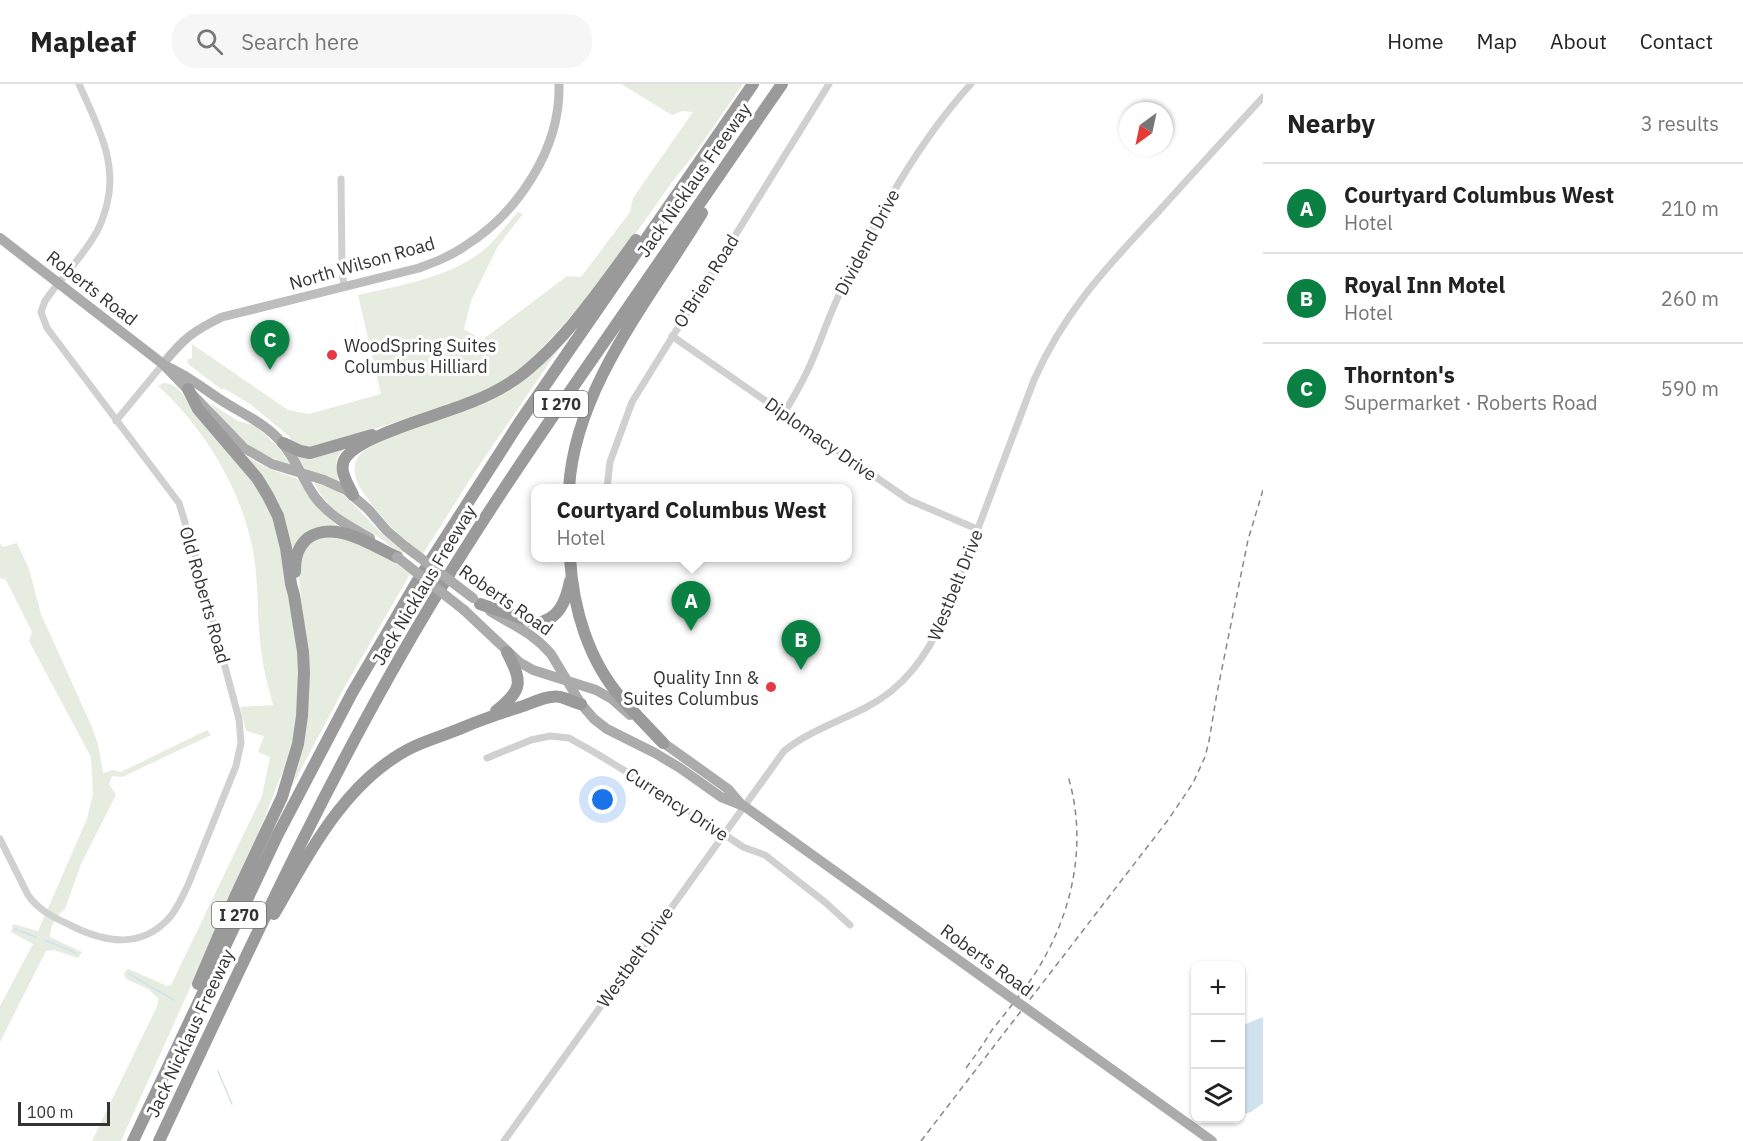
<!DOCTYPE html>
<meta charset="utf-8">
<style>
body{margin:0;font-family:"IBM Plex Sans",sans-serif;background:#f6f6f6;color:#222}
.controls{position:absolute;right:18px;bottom:18px;display:grid;overflow:hidden;border-radius:12px;box-shadow:0 2px 4px #0004}
.controls button{width:54px;height:54px;display:grid;place-items:center;padding:0;border:0;border-bottom:2px solid #e0e0e0;background:#fff;color:#222;font:30px sans-serif}
.compass{position:absolute;left:1119px;top:18px;width:54px;height:54px;border-radius:50%;background:#fff;box-shadow:0 2px 4px #0004;rotate:213deg}
.scale{position:absolute;left:18px;bottom:15px;width:92px;box-sizing:border-box;padding-left:6px;border:3px solid #333;border-top:0;font-size:16px;line-height:21px;white-space:nowrap;color:#333;-webkit-text-stroke:4px #fff;paint-order:stroke}
.you{position:absolute;left:603px;top:716px;width:21px;height:21px;margin:-15px;border:4px solid #fff;border-radius:50%;background:#1a73e8;box-shadow:0 0 0 9px #1a73e833}
.badge{display:grid;place-items:center;width:39px;height:39px;border-radius:50%;background:#0b8043;color:#fff;font-size:20px;font-weight:700}
.pin{position:absolute;translate:-50% -50px;filter:drop-shadow(0 2px 3px #0008)}
.pin::after{content:'';position:absolute;top:32px;width:21px;height:18px;background:inherit;clip-path:polygon(0 0,100% 0,50% 100%)}
.popup{position:absolute;left:531px;top:400px;width:321px;height:78px;box-sizing:border-box;display:grid;place-content:center;border-radius:12px;background:#fff;filter:drop-shadow(0 2px 4px #0005);font-size:20px;white-space:nowrap;color:#767676}
.popup b{font-size:22px;color:#222}
.popup::after{content:'';position:absolute;left:50%;top:100%;margin-left:-12px;border:12px solid transparent;border-top-color:#fff}
.list{margin:0;padding:0;list-style:none}
h2{display:flex;justify-content:space-between;align-items:center;height:78px;margin:0;padding:0 24px;font-size:26px}
h2 small{font-size:20px;font-weight:400;color:#767676}
.list li{display:grid;grid-template-columns:39px 1fr auto;gap:18px;align-items:center;box-sizing:border-box;height:90px;padding:0 24px;border-top:2px solid #e0e0e0}
.list b{display:block;font-size:22px;white-space:nowrap}
.list p{margin:0;font-size:20px;white-space:nowrap;color:#767676}
.list em{font-size:20px;font-style:normal;color:#767676}
.icon{flex:none;width:33px;height:33px;fill:none;stroke:currentColor;stroke-width:2;stroke-linecap:round;stroke-linejoin:round}
.map{position:relative;flex:none;width:1263px;height:1057px;overflow:hidden}
header{display:flex;align-items:center;gap:36px;box-sizing:border-box;height:84px;padding:0 30px;background:#fff;border-bottom:2px solid #e0e0e0}
header strong{font-size:28px}
nav{display:flex;gap:33px;margin-inline-start:auto;font-size:21px}
.search{width:420px;height:54px;background:#f6f6f6;display:flex;align-items:center;gap:15px;box-sizing:border-box;padding:0 21px;border-radius:24px;color:#767676;font-size:22px}
main{display:flex}
aside{flex:1;background:#fff}
.map>svg:first-child{display:block}
.green{fill:#e6ecdf}
.water{fill:#cfe2ee}
.lines{fill:none;stroke-linecap:round;stroke-linejoin:round}
.stream{stroke:#cfe2ee;stroke-width:1.5}
.minor{stroke:#d0d0d0;stroke-width:7}
.secondary{stroke:#bdbdbd;stroke-width:9}
.primary{stroke:#ababab;stroke-width:10}
.motorway{stroke:#9a9a9a;stroke-width:12}
.rail{stroke:#888;stroke-width:1.5;stroke-dasharray:6 4.5;stroke-linecap:butt}
.primary-bridge{stroke:#ababab;stroke-width:10}
.poi-dot{fill:#e63946;stroke:#fff;stroke-width:2}
.labels{text-anchor:middle;dominant-baseline:central;stroke-width:6;stroke-linejoin:round;paint-order:stroke}
.shield{fill:#fff;stroke:#707070;stroke-width:1.5}
.shield-label{font-size:16px;font-weight:bold;fill:#333}
.street-label{font-size:18px;fill:#333;stroke:#fff}
.poi-label{font-size:18px;fill:#333;stroke:#fff;text-anchor:start}
</style>
<header>
<strong>Mapleaf</strong>
<div class="search"><svg class="icon" aria-label="search" viewBox="0 0 24 24"><circle cx="10" cy="10" r="6"/><path d="M15 15l6 6"/></svg>Search here</div>
<nav><a>Home</a><a>Map</a><a>About</a><a>Contact</a></nav>
</header>
<main>
<div class="map">
<svg width="1263" height="1057" viewBox="0 0 1263 1057">
<rect width="100%" height="100%" fill="#fff"/>
<path class="green" d="M621 0H743L696 68 672 98 624 166 588 213 532 275 497 301 466 314 322 363H301L290 356V353L250 320 225 305H221L188 280 187 276 192 274V260L288 326 309 330 381 310 358 211C402 201 448 194 484 166 496 155 507 140 518 128L523 130 498 162 471 217 464 245 482 256 567 192 581 193 630 128 633 114 693 28 682 27 672 31Z
M564 257 474 389 423 470C401 453 381 435 365 411 357 400 350 387 358 373 370 354 462 331 488 316 497 310 505 303 513 296 530 283 547 270 564 257Z
M164 299C178 300 184 312 191 322 218 355 258 393 272 432 284 462 286 495 291 527 294 552 300 579 299 604 299 626 295 672 282 689L250 771 121 1057H92L158 920V914L148 905 126 895 124 890 126 886 129 885 167 902 171 901 262 712 270 673 258 668 264 652 246 647 240 623 273 621C269 605 264 588 262 572 257 541 259 510 255 480 247 414 207 346 158 302Z
M210 319 238 337 253 341 262 348 280 365 291 381C260 371 245 360 224 337 219 331 213 325 210 319Z
M346 363C332 375 337 382 338 397L325 391 305 385 297 371Z
M244 371 267 384 298 395 318 425 339 443H329L292 474Z
M314 399C341 402 357 424 374 442 383 452 394 459 404 467L402 471C393 464 385 457 375 451 347 434 332 431 314 399Z
M332 451 353 458 388 473 410 490 343 606 291 704 289 703 304 552 298 481C302 461 313 456 332 451Z
M0 459 3 463 17 459 29 485 41 530 92 643 98 660 103 689 113 686 121 688 207 646 211 651 122 693 112 692 109 700 116 711 81 780 65 825C56 831 50 842 50 853L82 868 78 874 54 866 46 867 0 958V922L33 860 11 848 13 840 38 847 87 735 93 709 91 673 29 557 32 548 6 496 0 494Z"/>
<path class="water" d="M1263 933V1019L1251 1028 1241 1031V942Z"/>
<g class="lines">
<path class="stream" d="M15 845 36 853
M45 856 76 869
M129 890 174 916
M218 987 232 1020"/>
<path class="minor" d="M341 95 342 186 344 203
M672 252 909 416 977 445
M784 329C795 311 806 292 814 272 823 251 830 229 840 209 875 137 917 59 971 0
M116 337 163 280
M607 404 610 378 632 318 829 0
M487 674 531 656 550 652 569 654 594 668 673 716 743 763 765 771 826 819 850 841
M0 755 28 811C39 827 55 834 72 842 106 859 142 865 170 833 178 824 183 811 188 801L236 682 241 659 239 635 195 471 179 419 47 244 41 228 45 217C60 195 79 177 93 154 100 144 104 132 107 120 118 77 96 39 79 0
M504 1057 784 667C808 648 837 638 865 624 905 604 927 571 945 532L1034 296C1065 226 1107 183 1158 128 1193 89 1228 51 1263 13"/>
<path class="secondary" d="M163 280C183 255 193 247 222 233L419 184C435 178 451 172 465 162 518 129 561 64 559 0"/>
<path class="primary" d="M0 154 163 280 244 364 272 380 324 396 346 406 368 425 387 447 406 463
M166 282C187 291 201 303 221 316 241 329 265 339 281 358 296 374 302 395 315 413 329 432 349 442 370 454
M464 526 519 578 533 586 596 606 612 615 630 631
M490 527C514 542 532 548 551 570L581 620 594 635 607 645 655 669 680 684 721 713 744 722 999 905
M658 655 728 705 740 719
M1089 969 1212 1057"/>
<path class="motorway" d="M188 305 198 325 257 394 268 412 278 432 286 464 291 500 294 511 303 568 304 589 302 632 298 660 282 713 235 813 198 900
M283 359 300 367 310 369 372 351
M569 404C575 303 652 212 702 129
M353 411C348 400 337 385 346 373 354 363 369 356 381 351 421 333 472 323 508 300 557 269 602 203 636 156
M570 474C573 524 588 576 622 615 635 630 649 644 663 659
M295 488C295 475 297 463 308 454 335 435 373 462 397 473
M480 520 536 539C559 536 566 517 570 497
M496 627C524 605 522 598 507 568
M274 830C309 770 344 699 409 665 426 656 446 651 464 643 483 635 501 629 520 623 531 620 548 610 560 613 567 614 573 619 581 620
M133 1057 278 750 352 609 415 501 519 339 753 0
M159 1057C246 872 330 687 436 512 489 424 548 339 607 254 665 170 723 85 782 0"/>
<path class="rail" d="M966 984C976 971 984 959 992 946 1007 927 1023 908 1036 888 1073 829 1088 759 1068 692
M921 1057 1168 736 1193 699 1205 673 1209 657 1217 609 1248 456 1263 406"/>
<path class="primary-bridge" d="M406 463 473 514
M397 473 464 526
M999 905 1089 969"/>
</g>
<g class="poi-dot">
<circle cx="332" cy="271" r="6"/>
<circle cx="771" cy="603" r="6"/>
</g>
<g class="labels">
<g class="shield">
<rect x="534" y="307" width="54" height="26" rx="4.5"/>
<rect x="212" y="818" width="54" height="26" rx="4.5"/>
</g>
<g class="shield-label">
<text x="561" y="320">I 270</text>
<text x="239" y="831">I 270</text>
</g>
<g class="street-label">
<text transform="translate(694 96) rotate(-55)">Jack Nicklaus Freeway</text>
<text transform="translate(867 158) rotate(-62)">Dividend Drive</text>
<text transform="translate(362 179) rotate(-16)">North Wilson Road</text>
<text transform="translate(706 197) rotate(-58)">O'Brien Road</text>
<text transform="translate(92 204) rotate(38)">Roberts Road</text>
<text transform="translate(821 355) rotate(35)">Diplomacy Drive</text>
<text transform="translate(424 501) rotate(-59)">Jack Nicklaus Freeway</text>
<text transform="translate(955 501) rotate(-68)">Westbelt Drive</text>
<text transform="translate(205 511) rotate(74)">Old Roberts Road</text>
<text transform="translate(506 516) rotate(35)">Roberts Road</text>
<text transform="translate(677 720) rotate(33)">Currency Drive</text>
<text transform="translate(635 873) rotate(-55)">Westbelt Drive</text>
<text transform="translate(987 876) rotate(36)">Roberts Road</text>
<text transform="translate(190 949) rotate(-65)">Jack Nicklaus Freeway</text>
</g>
<g class="poi-label">
<text x="344" y="261">WoodSpring Suites<tspan x="344" dy="21">Columbus Hilliard</tspan></text>
<text x="759" y="593" text-anchor="end">Quality Inn &amp;<tspan x="759" dy="21">Suites Columbus</tspan></text>
</g>
</g>
</svg>
<div class="controls">
<button>+</button>
<button>−</button>
<button><svg class="icon" aria-label="layers" viewBox="0 0 24 24"><path d="M12 4l9 5-9 5-9-5zM3 14l9 5 9-5"/></svg></button>
</div>
<svg class="compass" viewBox="-18 -18 36 36"><path d="M0-13l5 13h-10z" fill="#e53935"/><path d="M0 13l5-13h-10z" fill="#767676"/></svg>
<div class="scale">100 m</div>
<div class="you"></div>
<div class="pin badge" style="left:691px;top:547px">A</div>
<div class="popup"><b>Courtyard Columbus West</b>Hotel</div>
<div class="pin badge" style="left:801px;top:586px">B</div>
<div class="pin badge" style="left:270px;top:286px">C</div>
</div>
<aside>
<h2>Nearby<small>3 results</small></h2>
<ul class="list">
<li><span class="badge">A</span><div><b>Courtyard Columbus West</b><p>Hotel</p></div><em>210 m</em></li>
<li><span class="badge">B</span><div><b>Royal Inn Motel</b><p>Hotel</p></div><em>260 m</em></li>
<li><span class="badge">C</span><div><b>Thornton's</b><p>Supermarket · Roberts Road</p></div><em>590 m</em></li>
</ul>
</aside>
</main>
